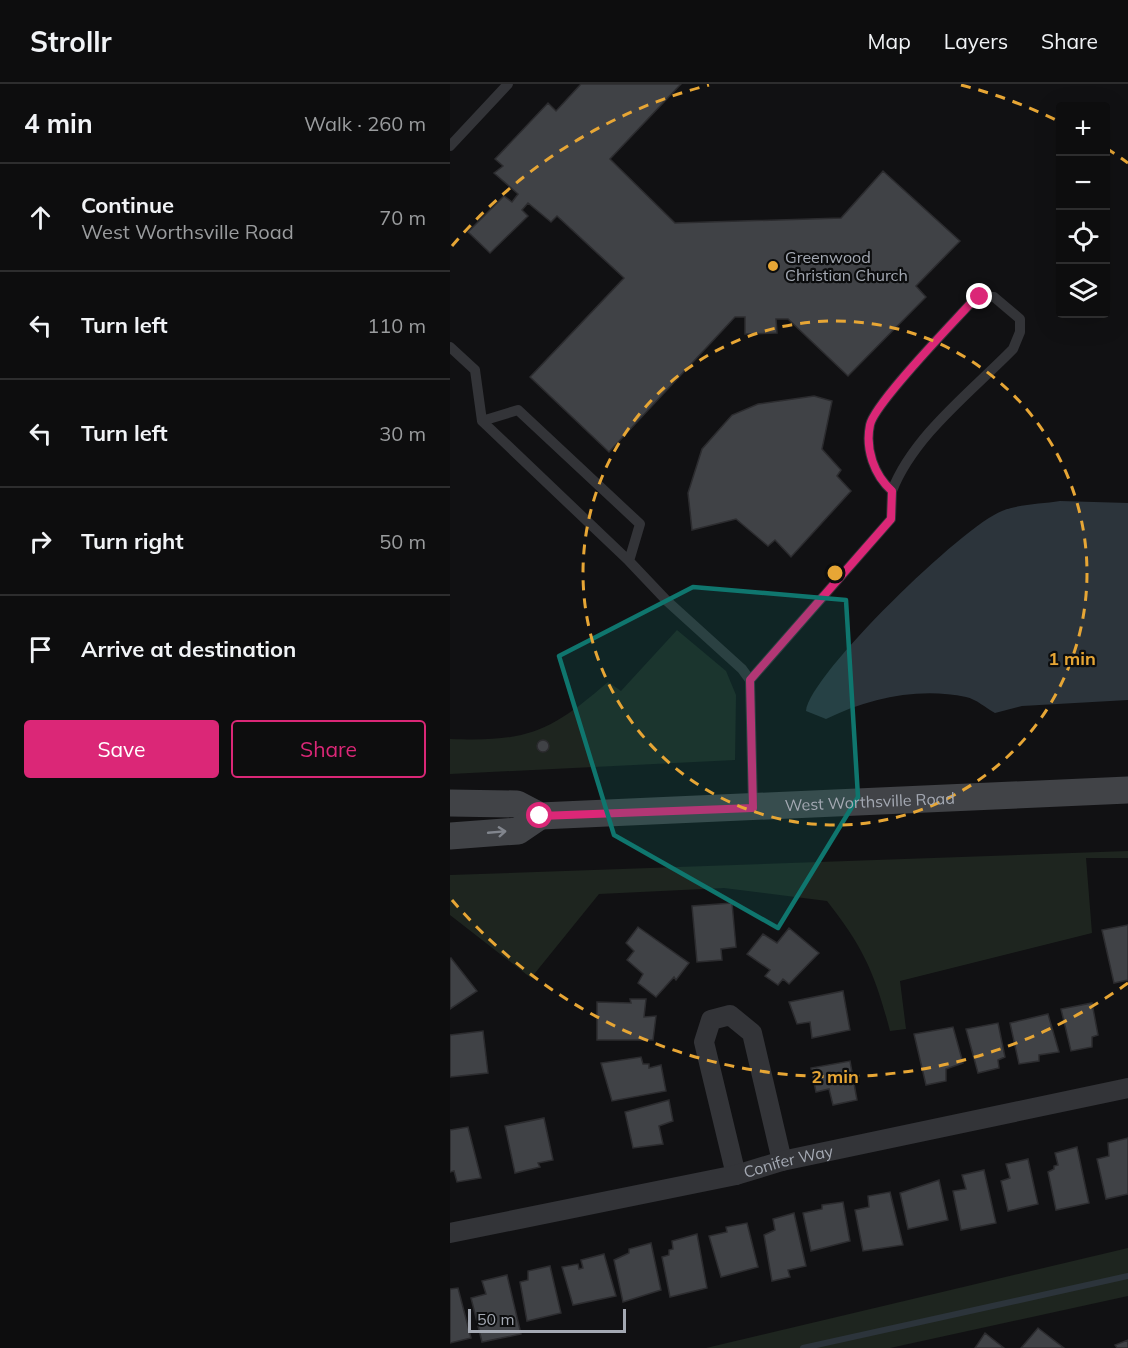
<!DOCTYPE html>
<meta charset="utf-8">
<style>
body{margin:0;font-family:Mulish,sans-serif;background:#1b1b1c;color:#f1f3f6}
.controls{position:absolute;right:18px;top:18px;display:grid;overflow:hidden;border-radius:6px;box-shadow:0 6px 24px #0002}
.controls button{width:54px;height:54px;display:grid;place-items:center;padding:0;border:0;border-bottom:2px solid #2d2d2e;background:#0d0d0e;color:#f1f3f6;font:30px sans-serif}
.scale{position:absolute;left:18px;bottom:15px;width:158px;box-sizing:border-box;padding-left:6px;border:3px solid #a4a9b3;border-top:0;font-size:16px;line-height:21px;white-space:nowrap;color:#a4a9b3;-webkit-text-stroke:4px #0c0d0e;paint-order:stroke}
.stop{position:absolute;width:18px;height:18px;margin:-14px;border:4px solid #db2777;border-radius:50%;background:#fff}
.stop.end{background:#db2777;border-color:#fff;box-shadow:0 2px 6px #0008}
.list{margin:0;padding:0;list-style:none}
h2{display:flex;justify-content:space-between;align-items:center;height:78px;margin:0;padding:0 24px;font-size:26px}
h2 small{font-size:20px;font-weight:400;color:#9a9c9e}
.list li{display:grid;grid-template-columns:39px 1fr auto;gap:18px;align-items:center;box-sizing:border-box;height:108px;padding:0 24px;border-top:2px solid #2d2d2e}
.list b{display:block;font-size:22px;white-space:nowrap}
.list p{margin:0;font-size:20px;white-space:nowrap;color:#9a9c9e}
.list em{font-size:20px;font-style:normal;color:#9a9c9e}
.actions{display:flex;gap:12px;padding:18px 24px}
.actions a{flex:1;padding:14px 0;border:2px solid #db2777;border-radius:6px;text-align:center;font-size:21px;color:#db2777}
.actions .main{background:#db2777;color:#fff}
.icon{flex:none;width:33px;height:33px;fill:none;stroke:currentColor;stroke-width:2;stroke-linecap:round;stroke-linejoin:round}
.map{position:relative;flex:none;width:678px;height:1264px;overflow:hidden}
header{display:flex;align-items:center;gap:36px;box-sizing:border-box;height:84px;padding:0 30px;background:#0d0d0e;border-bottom:2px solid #2d2d2e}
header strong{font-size:28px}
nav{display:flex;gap:33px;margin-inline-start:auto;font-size:21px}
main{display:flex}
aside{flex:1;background:#0d0d0e}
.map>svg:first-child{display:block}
.green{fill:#1e251f}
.water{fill:#2c343b}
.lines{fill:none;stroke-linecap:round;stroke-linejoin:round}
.stream{stroke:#2c343b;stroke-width:6}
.building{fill:#404246;stroke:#2c2c2f;stroke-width:1.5}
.lane{stroke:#333438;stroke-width:10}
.street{stroke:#333438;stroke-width:20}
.secondary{stroke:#414347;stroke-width:27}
.oneway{stroke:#81858d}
.route{stroke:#db2777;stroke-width:8}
.marked{fill:#0f766e;fill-opacity:0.2;stroke:#0f766e;stroke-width:4.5;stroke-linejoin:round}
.ring{fill:none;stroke:#e7a635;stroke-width:3;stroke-dasharray:10 8}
.poi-dot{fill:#e7a635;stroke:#0c0d0e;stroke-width:2}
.labels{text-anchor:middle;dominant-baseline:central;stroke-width:4.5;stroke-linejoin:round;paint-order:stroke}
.poi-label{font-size:16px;fill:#a4a9b3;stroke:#0c0d0e;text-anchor:start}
.street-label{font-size:16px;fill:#a4a9b3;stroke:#0c0d0e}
.centre{fill:#e7a635;stroke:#0c0d0e;stroke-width:3}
.ring-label{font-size:18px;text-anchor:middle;font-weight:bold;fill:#e7a635;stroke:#0c0d0e;stroke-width:4.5;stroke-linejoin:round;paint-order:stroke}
</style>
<header>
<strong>Strollr</strong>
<nav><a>Map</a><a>Layers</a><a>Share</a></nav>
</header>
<main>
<aside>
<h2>4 min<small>Walk · 260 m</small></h2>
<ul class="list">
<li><svg class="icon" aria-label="ahead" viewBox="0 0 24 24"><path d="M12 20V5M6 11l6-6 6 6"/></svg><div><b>Continue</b><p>West Worthsville Road</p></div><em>70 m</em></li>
<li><svg class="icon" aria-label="left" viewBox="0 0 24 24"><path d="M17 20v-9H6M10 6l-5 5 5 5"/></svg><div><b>Turn left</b></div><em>110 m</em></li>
<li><svg class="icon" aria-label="left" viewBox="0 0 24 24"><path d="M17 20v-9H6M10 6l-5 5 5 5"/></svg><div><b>Turn left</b></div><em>30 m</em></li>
<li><svg class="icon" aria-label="right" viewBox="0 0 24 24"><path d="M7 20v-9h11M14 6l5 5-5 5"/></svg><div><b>Turn right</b></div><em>50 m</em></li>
<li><svg class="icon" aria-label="arrive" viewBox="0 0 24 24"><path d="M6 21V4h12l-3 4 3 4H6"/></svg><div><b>Arrive at destination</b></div></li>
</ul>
<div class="actions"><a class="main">Save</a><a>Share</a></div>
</aside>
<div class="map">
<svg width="678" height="1264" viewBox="0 0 678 1264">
<rect width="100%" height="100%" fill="#111113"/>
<path class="green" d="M227 546 276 587 286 611 285 676 0 690V655C78 658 100 648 158 598L171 607Z
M678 767V774H636L642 849 450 897 456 945 440 947C425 890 414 864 377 817L274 804 149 810 81 894 0 831V791Z
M678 1164V1212L440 1264H256Z"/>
<path class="water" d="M610 417 678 419V616L572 622 545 629C536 624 526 615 516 613 469 603 419 614 376 635L356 627C360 590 514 441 552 427 569 420 592 420 610 417Z"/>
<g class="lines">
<path class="stream" d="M353 1264 678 1192"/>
</g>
<path class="building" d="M131 0H231L160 75 225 139 391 134 433 87 510 157 466 202 476 213 398 292 338 235H326L327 249 295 250V233H285L159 368 80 293 174 194 107 132 101 138 78 119 72 126 78 132 40 169 18 148 54 112 62 118 68 110 44 89 53 82 45 75 98 19 106 27Z
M364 312 382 317 372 365 391 386 387 392 401 407 341 473 325 456 318 462 286 435 242 446 238 409 252 365 282 331 308 320Z
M87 662a6 6 0 1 1 12 0a6 6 0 1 1-12 0Z
M282 819 286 863 271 865 272 876 247 878 242 822Z
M678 841V896L664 899 652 846Z
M188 843 239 879 226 896 224 893 206 913 188 899 193 890 177 876 184 867 176 859Z
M339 844 369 869 339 900 333 895 328 901 315 892 320 886 297 870 313 850 327 859Z
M1 874 27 907 0 925V875Z
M393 907 400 946 362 954 360 938 347 940 339 918Z
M180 915H196L194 933 206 932 203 956H147V918L181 919Z
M642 919 648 951 642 953V963L621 967 611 925Z
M598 930 609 968 589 971V977L569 980 560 939Z
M548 939 555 973 548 976 549 984 528 989 516 945Z
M503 943 513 979 496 985V997L476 1001 464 950Z
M33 947 38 989 0 993V951Z
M191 973 193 980H199V984L211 981 216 1007 162 1017 151 979Z
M400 977 407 1016 383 1021 379 1005 366 1008 361 984Z
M219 1016 223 1037 209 1042 213 1060 183 1064 175 1028Z
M94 1034 103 1076 88 1079 90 1083 65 1089 55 1042Z
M18 1043 31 1094 7 1098 4 1087 0 1088V1046Z
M678 1054V1110L656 1115 647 1075 659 1072 658 1059Z
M627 1063 639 1119 606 1126 598 1088 604 1085V1082L608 1081 605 1069Z
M578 1075 588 1120 558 1127 551 1097 560 1094 556 1080Z
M534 1086 546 1139 511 1146 503 1107 516 1105 512 1091Z
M489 1096 498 1136 458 1145 450 1109Z
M440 1108 453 1161 413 1167 405 1126 419 1123 418 1112Z
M393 1118 400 1157 361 1167 353 1129 372 1125V1121Z
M344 1129 356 1182 338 1186 340 1193 322 1197 314 1151 325 1146 323 1135Z
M297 1139 308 1183 271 1193 259 1152 277 1148 276 1143Z
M247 1150 257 1204 220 1213 212 1173 219 1171V1166L223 1165 222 1157Z
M201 1159 211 1206 173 1218 164 1176 179 1169V1165Z
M154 1170 166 1212 123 1221 112 1183 128 1180 129 1185 133 1184 131 1176Z
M100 1182 111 1229 77 1237 70 1198 78 1196V1187Z
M57 1191 71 1250 32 1258 21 1214 36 1210 32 1197Z
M8 1204 21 1254 0 1259V1205Z
M588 1244 614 1264H571Z
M535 1249 554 1264H525Z
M678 1256V1264H667L665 1261Z"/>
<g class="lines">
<path class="lane" d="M0 62 58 0
M530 213H544L570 235V248L563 265C522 307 463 352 442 407 424 391 415 365 420 341 424 320 501 241 520 220Z
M0 263 25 286 32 337 68 326 190 440 179 477 217 517 292 585 300 596 303 723
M32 337 179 477
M300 596 441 435 442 407"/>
<g class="street">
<path d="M286 1091 254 958 261 936 280 931 302 949 332 1077"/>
<path id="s1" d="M0 1149 286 1091 332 1077 678 1004"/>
</g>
<g class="secondary">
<path id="s2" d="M0 719 67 720 90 732 678 706"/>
<path d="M0 752 68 747 90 732"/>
</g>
</g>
<defs><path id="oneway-shaft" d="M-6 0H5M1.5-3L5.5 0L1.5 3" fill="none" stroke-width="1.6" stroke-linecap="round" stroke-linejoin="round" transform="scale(1.5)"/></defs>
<use class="oneway" href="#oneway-shaft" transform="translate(47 748) rotate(-5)"/>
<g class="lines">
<path class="route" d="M90 732 303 724 300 596 441 435 442 407C424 391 415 365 420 341 424 320 501 241 520 220L530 213"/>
</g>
<path class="marked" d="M243 503 396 516 408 713 328 844 164 751 109 572Z"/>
<g class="ring">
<circle cx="385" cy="489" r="252"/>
<path d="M678 899A504 504 0 0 1 2 816M2 162A504 504 0 0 1 259 1M511 1A504 504 0 0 1 610 38M656 64A504 504 0 0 1 678 79"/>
</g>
<circle class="poi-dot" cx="323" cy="182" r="6"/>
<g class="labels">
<g class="poi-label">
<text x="335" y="173">Greenwood<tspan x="335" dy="18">Christian Church</tspan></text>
</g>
<g class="street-label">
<text stroke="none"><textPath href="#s2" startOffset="423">West Worthsville Road</textPath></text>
<text stroke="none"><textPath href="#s1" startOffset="346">Conifer Way</textPath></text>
</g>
</g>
<circle cx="385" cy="489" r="9" class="centre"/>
<g class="ring-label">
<text x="622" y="581">1 min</text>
<text x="385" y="999">2 min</text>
</g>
</svg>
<div class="controls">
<button>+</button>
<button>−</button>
<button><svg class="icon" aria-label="locate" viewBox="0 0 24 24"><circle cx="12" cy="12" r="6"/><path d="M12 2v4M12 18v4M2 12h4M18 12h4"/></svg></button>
<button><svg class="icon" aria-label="layers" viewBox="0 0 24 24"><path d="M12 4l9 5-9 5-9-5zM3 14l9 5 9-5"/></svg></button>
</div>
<div class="scale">50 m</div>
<div class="stop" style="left:90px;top:732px"></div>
<div class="stop end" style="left:530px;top:213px"></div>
</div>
</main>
